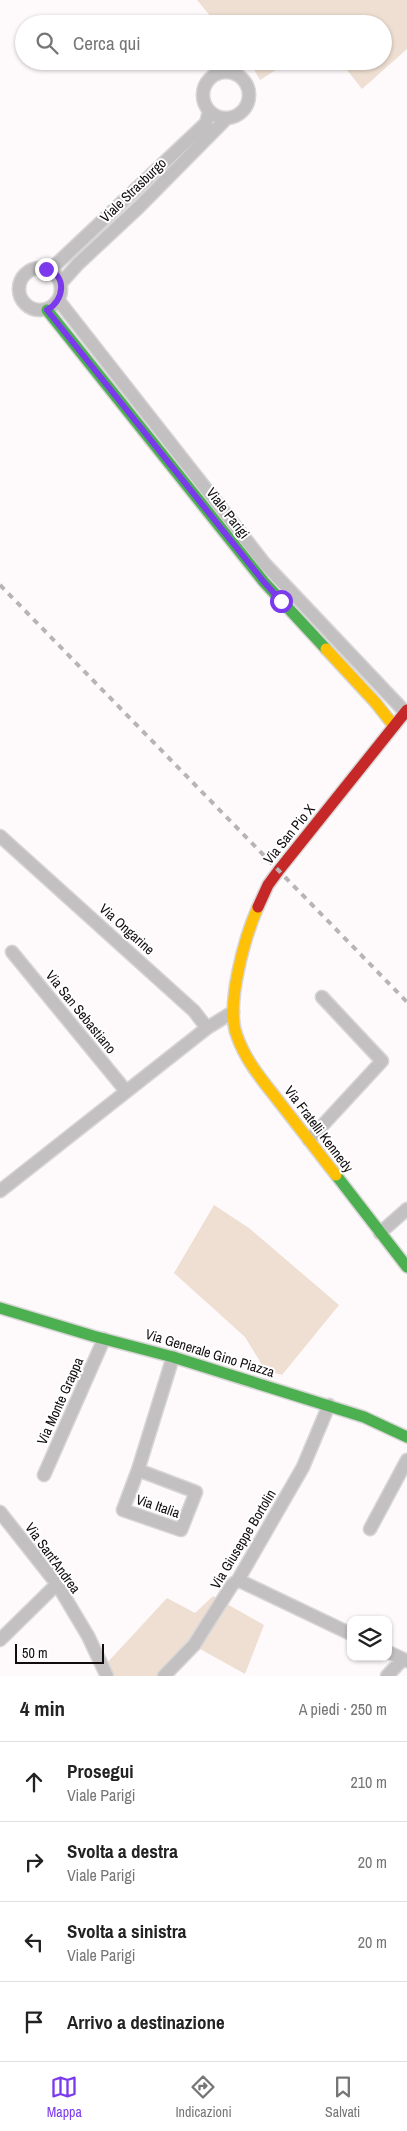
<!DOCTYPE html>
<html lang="it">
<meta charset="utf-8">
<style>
body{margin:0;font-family:"Archivo Narrow",sans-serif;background:#f2f2f2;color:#222}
.controls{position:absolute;right:15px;bottom:15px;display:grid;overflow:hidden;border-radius:10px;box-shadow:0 1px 4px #0004}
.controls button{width:45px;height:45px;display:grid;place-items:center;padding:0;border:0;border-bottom:1px solid #e0e0e0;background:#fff;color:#222;font:25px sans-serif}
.scale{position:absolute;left:15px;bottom:12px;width:89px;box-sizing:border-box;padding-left:5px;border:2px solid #110d0e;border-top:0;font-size:14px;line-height:18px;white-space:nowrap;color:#110d0e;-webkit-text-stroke:4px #fff;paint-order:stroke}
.stop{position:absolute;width:15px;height:15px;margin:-11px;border:4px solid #7c3aed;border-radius:50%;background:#fff}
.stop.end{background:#7c3aed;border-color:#fff;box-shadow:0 1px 5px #0008}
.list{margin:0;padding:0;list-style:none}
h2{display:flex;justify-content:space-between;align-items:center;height:65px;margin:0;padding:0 20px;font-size:21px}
h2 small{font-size:16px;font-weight:400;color:#767676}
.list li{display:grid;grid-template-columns:32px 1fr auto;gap:15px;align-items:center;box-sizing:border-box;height:80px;padding:0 20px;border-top:1px solid #e0e0e0}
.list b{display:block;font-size:19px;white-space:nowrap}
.list p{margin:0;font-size:16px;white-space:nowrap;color:#767676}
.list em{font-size:16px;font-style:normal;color:#767676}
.icon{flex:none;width:28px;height:28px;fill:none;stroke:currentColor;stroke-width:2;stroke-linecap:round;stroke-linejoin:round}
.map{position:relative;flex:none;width:407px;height:1676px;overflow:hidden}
.search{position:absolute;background:#fff;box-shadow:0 1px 4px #0004;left:15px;right:15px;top:15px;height:55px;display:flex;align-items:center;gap:12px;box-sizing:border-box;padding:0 18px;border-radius:28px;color:#767676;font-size:19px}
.sheet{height:385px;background:#fff}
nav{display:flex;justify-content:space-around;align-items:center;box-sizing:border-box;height:70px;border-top:1px solid #e0e0e0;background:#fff;font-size:14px;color:#767676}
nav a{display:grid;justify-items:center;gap:2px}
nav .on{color:#7c3aed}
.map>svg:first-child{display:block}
.green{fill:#efdfd3}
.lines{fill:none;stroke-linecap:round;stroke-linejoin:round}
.street-casing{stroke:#d7d5d5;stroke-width:15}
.fast-casing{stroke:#d7d5d5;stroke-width:14}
.slow-casing{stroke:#d7d5d5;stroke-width:14}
.jam-casing{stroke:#d7d5d5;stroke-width:14}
.street{stroke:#c2c0c1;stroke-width:12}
.fast{stroke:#4caf50;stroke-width:11}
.slow{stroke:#ffc107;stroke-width:11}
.jam{stroke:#c62828;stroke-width:11}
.rail{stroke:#b7b4b5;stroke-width:4;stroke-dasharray:6 6;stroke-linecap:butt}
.route{stroke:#7c3aed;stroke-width:6}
.labels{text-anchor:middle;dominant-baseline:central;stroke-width:4;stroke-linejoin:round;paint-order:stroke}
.street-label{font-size:14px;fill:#110d0e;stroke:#fff}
</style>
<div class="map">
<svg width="407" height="1676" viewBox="0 0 407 1676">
<rect width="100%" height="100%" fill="#fefafb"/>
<path class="green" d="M197 0H407V49L362 89 340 61H383V24H217Z
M249 61H290L260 80Z
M214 1205 249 1228 339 1305 282 1375 255 1367 261 1363 245 1337 174 1273Z
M213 1596 264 1625 245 1674 200 1649 170 1676H111L106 1664 167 1598 195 1613Z"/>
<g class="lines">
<defs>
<path id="street" d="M203 95a23 23 0 1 1 46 0a23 23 0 1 1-46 0Z
M19 289a21 21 0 1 1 42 0a21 21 0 1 1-42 0Z
M50 270 206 123 209 112
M61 283 78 264 139 207 226 119
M59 301 265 564 407 714
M0 836 194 1011 207 1028 233 1012
M12 952 126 1091
M309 1140 382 1061 322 997
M0 1191 207 1028
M380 1233 407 1209
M138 1470 196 1492 181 1530 123 1510 138 1470 173 1357
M44 1475 104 1339
M0 1512 57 1584 88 1636 107 1676
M370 1529 407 1460
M238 1580 351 1634
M0 1640 57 1584
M388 1652 407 1661
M164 1676 194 1645 232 1585 238 1580 303 1467 329 1405
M387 1676 403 1659"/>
<path id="fast" d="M47 310 264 582 326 649
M336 1175 407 1267
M0 1308 93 1336 173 1357 364 1417 407 1437"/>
<path id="slow" d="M326 649 375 702 394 726
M258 907C245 936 225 1006 237 1036 246 1062 264 1082 280 1103 299 1127 317 1151 336 1175"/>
<path id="jam" d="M258 907 268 885 279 870 407 710"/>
</defs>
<use href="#street" class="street-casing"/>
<use href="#fast" class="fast-casing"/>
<use href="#slow" class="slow-casing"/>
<use href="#jam" class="jam-casing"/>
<use href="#street" class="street"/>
<use href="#fast" class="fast"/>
<use href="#slow" class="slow"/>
<use href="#jam" class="jam"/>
<path class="rail" d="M0 585 407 1002"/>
</g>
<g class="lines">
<path class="route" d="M46 269C68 275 64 301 47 310L264 582 281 601"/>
</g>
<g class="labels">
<g class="street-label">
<text transform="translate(133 190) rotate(-44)">Viale Strasburgo</text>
<text transform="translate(228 513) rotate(52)">Viale Parigi</text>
<text transform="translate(289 834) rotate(-51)">Via San Pio X</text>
<text transform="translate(127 929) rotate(42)">Via Ongarine</text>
<text transform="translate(81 1012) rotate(51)">Via San Sebastiano</text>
<text transform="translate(319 1129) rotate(53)">Via Fratelli Kennedy</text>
<text transform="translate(210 1353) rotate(17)">Via Generale Gino Piazza</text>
<text transform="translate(60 1401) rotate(-66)">Via Monte Grappa</text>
<text transform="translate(158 1506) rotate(19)">Via Italia</text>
<text transform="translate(243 1539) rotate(-59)">Via Giuseppe Bortolin</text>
<text transform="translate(53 1558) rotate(54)">Via Sant'Andrea</text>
</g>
</g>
</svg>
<div class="controls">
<button><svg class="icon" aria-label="layers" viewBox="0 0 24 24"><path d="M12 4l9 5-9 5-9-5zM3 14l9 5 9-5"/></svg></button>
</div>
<div class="scale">50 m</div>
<div class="stop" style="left:281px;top:601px"></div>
<div class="stop end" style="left:46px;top:269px"></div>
<div class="search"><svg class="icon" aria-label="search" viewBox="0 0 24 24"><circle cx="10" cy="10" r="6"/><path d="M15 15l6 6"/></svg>Cerca qui</div>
</div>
<section class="sheet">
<h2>4 min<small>A piedi · 250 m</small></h2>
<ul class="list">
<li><svg class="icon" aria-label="ahead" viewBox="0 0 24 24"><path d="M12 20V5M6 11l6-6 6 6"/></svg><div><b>Prosegui</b><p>Viale Parigi</p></div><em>210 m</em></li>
<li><svg class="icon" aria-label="right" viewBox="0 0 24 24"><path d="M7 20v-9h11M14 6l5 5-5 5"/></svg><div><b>Svolta a destra</b><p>Viale Parigi</p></div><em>20 m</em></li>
<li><svg class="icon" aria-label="left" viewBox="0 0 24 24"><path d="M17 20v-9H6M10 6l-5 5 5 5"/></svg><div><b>Svolta a sinistra</b><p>Viale Parigi</p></div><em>20 m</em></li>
<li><svg class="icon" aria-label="arrive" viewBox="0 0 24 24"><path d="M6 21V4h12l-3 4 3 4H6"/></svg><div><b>Arrivo a destinazione</b></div></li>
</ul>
</section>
<nav>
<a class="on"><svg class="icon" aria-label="map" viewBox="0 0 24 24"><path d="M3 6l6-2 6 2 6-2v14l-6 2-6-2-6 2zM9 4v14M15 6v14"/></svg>Mappa</a>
<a><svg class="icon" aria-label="directions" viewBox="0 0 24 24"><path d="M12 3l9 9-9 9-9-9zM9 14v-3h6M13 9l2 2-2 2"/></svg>Indicazioni</a>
<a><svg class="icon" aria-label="saved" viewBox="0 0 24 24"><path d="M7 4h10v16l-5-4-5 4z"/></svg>Salvati</a>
</nav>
